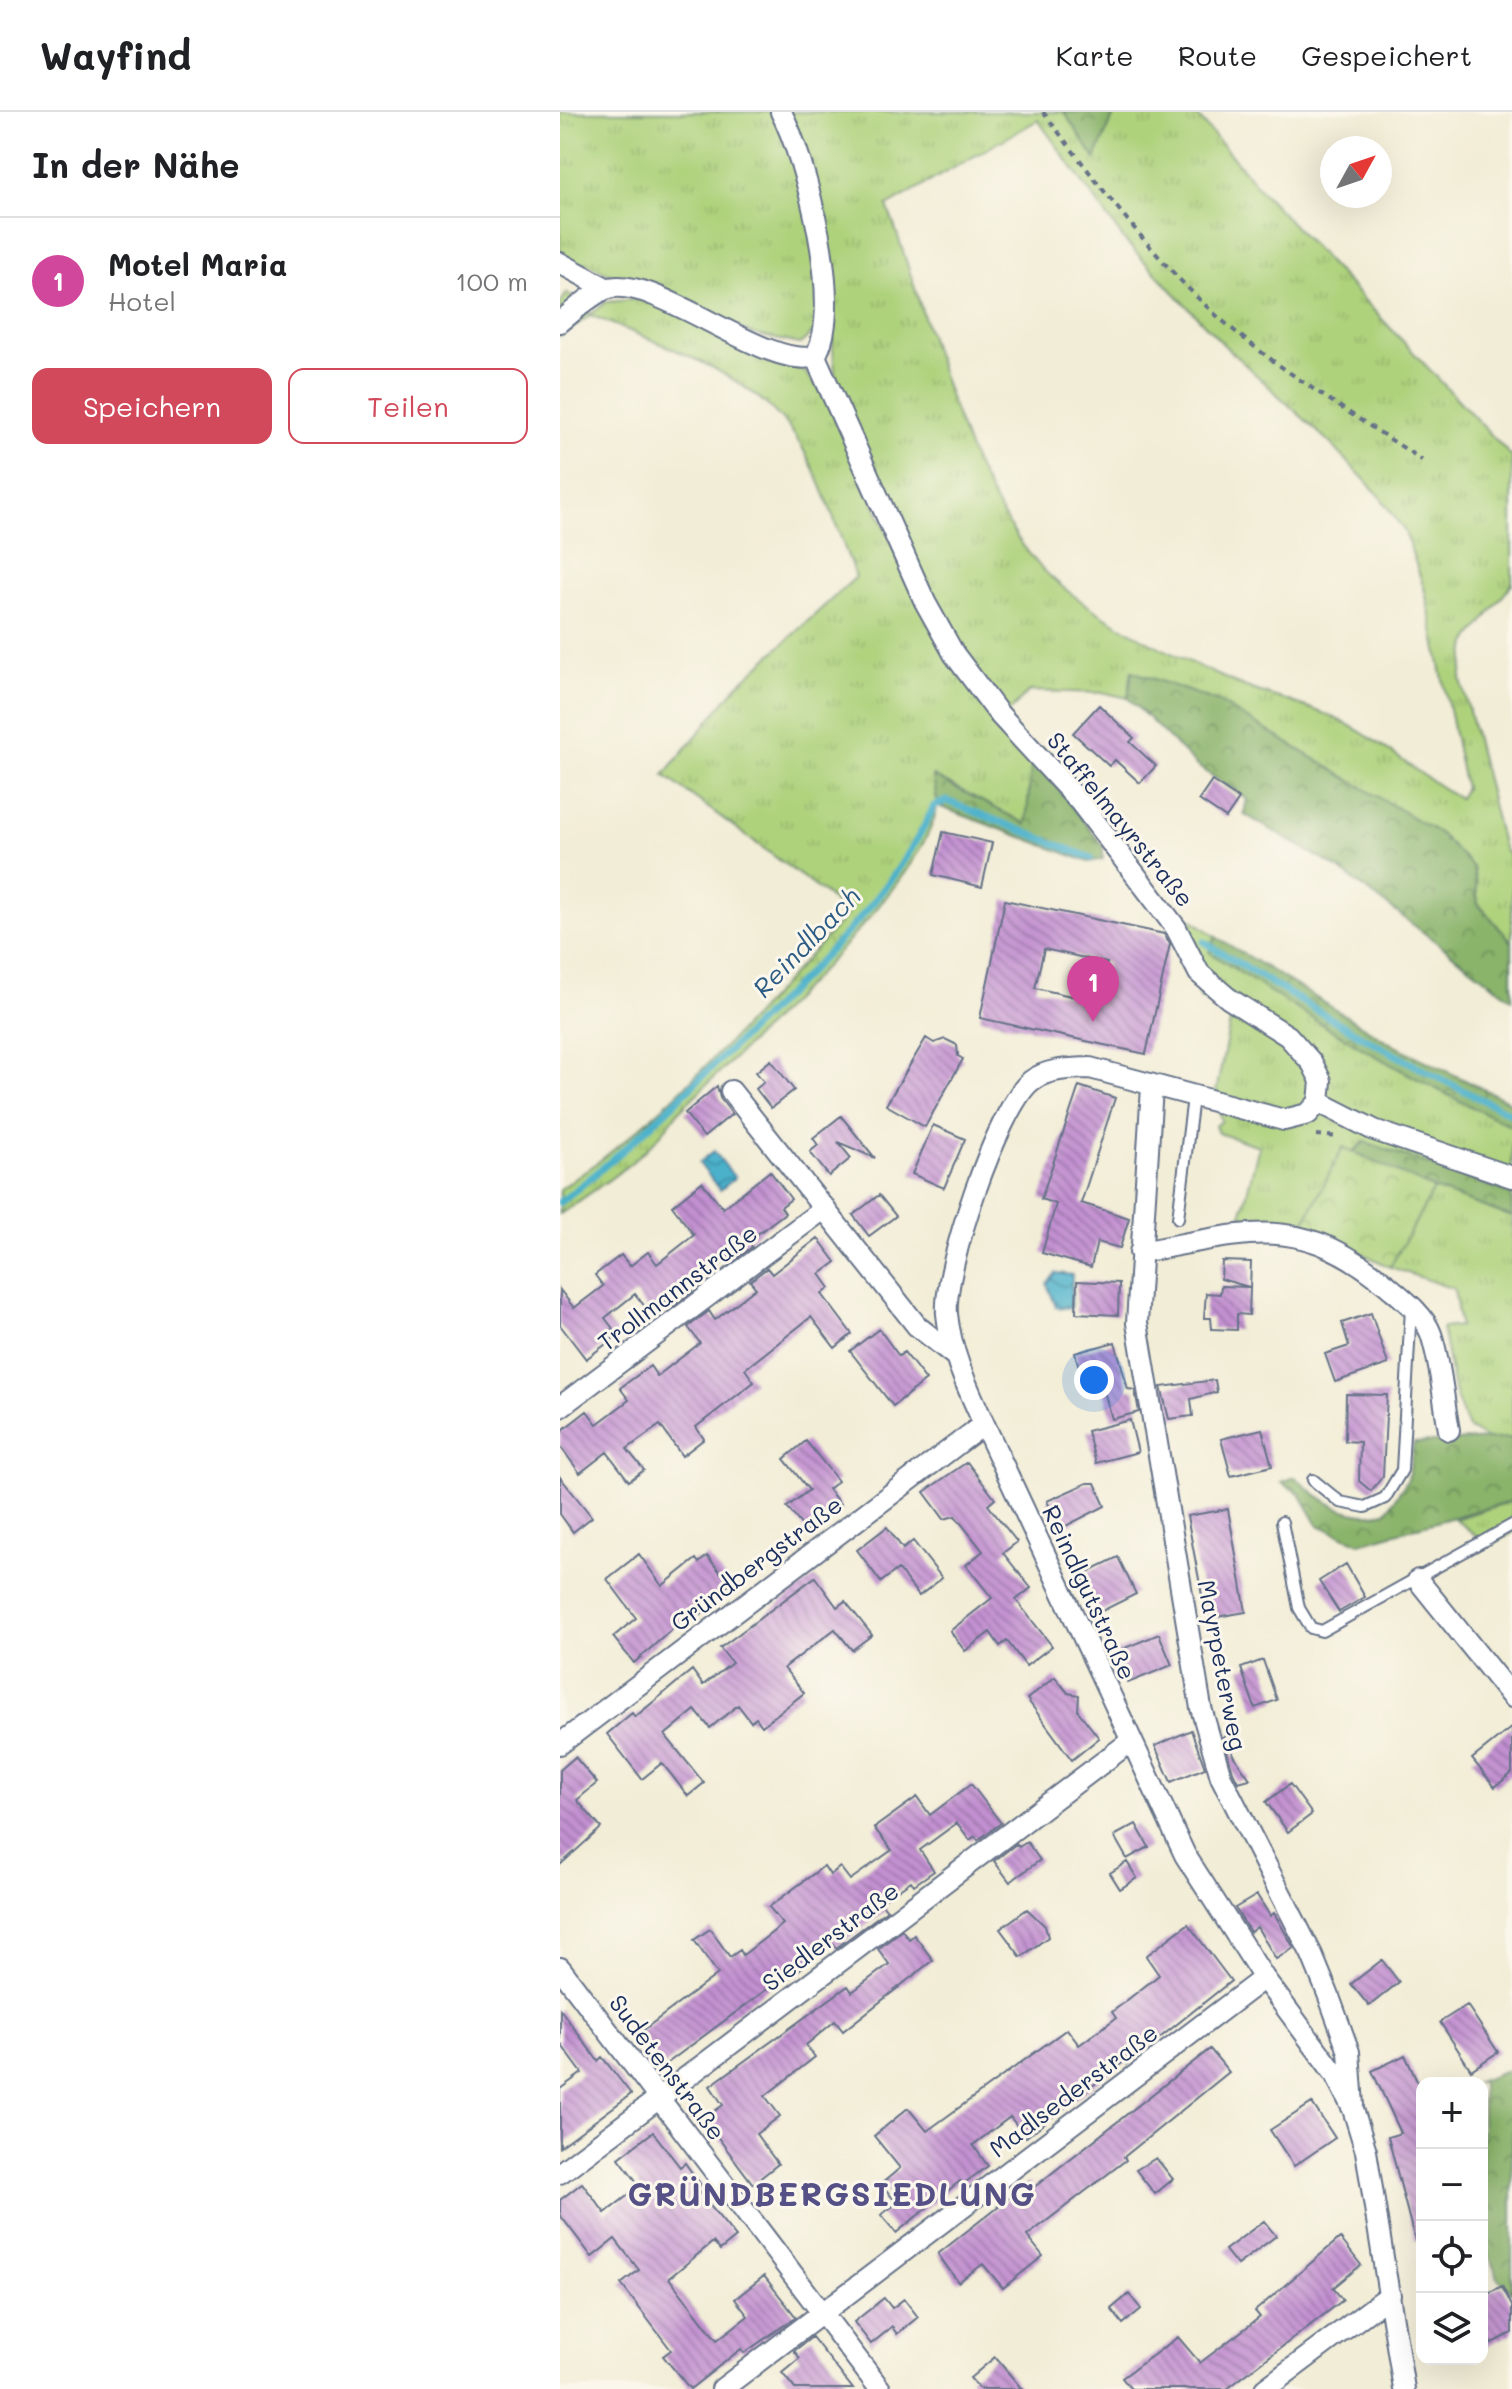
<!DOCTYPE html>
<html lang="de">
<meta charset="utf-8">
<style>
body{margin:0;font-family:Mali,sans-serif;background:#f2f2f2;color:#202124}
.controls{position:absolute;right:24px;bottom:24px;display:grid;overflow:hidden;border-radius:16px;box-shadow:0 8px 32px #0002}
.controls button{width:72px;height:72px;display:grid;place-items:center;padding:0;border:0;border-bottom:2px solid #e0e0e0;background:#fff;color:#202124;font:40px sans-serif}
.compass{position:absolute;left:760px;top:24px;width:72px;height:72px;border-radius:50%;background:#fff;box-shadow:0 8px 32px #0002;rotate:50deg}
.you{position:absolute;left:534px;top:1268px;width:28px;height:28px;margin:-20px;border:6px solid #fff;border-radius:50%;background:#1a73e8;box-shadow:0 0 0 12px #1a73e833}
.badge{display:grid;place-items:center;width:52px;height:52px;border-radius:50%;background:#d1495b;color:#fff;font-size:26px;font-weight:700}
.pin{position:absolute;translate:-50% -66px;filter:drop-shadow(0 2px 4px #0008)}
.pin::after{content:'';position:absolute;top:42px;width:28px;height:24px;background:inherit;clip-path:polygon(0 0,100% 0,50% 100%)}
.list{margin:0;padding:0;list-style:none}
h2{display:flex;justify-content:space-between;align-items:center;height:104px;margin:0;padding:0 32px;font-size:34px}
h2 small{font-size:26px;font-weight:400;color:#757577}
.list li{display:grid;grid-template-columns:52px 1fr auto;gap:24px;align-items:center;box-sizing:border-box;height:128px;padding:0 32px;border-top:2px solid #e0e0e0}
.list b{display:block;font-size:30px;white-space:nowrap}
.list p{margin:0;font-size:26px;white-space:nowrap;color:#757577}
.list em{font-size:26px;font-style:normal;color:#757577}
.actions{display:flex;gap:16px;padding:24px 32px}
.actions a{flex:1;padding:18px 0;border:2px solid #d1495b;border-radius:16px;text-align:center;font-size:28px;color:#d1495b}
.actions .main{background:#d1495b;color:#fff}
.icon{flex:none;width:44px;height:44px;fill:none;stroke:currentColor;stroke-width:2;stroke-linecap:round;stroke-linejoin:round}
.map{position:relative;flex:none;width:952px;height:2277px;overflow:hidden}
header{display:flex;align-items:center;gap:48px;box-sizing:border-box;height:112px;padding:0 40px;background:#fff;border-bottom:2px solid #e0e0e0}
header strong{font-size:38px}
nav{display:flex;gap:44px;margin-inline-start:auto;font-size:28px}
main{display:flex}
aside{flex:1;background:#fff}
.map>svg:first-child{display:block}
.grass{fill:url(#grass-tufts);stroke:#64806c;stroke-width:2;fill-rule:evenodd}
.forest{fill:url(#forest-crowns);stroke:#527264;stroke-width:2}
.park{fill:url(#park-crowns);stroke:#64806c;stroke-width:2}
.water{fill:url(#water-waves);stroke:#337094;stroke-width:2}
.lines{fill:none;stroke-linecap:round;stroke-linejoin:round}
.stream{stroke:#4bb1ca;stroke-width:7}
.building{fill:url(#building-back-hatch);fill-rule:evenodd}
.lane-casing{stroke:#667288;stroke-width:14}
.street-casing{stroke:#667288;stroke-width:24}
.path{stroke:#667288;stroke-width:4;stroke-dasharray:6 6;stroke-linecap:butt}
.lane{stroke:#fff;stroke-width:10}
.street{stroke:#fff;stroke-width:20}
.labels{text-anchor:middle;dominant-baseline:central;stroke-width:6;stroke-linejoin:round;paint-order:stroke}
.street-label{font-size:24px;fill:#1b2f5e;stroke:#fbf7ec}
.water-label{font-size:26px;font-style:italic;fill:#2c5c84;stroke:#fbf7ec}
.district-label{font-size:32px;font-weight:bold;letter-spacing:2px;fill:#555186;stroke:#fbf7ec}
</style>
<header>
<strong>Wayfind</strong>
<nav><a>Karte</a><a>Route</a><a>Gespeichert</a></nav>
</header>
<main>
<aside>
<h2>In der Nähe<small></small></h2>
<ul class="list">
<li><span class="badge" style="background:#d1479c">1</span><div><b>Motel Maria</b><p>Hotel</p></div><em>100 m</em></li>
</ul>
<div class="actions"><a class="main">Speichern</a><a>Teilen</a></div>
</aside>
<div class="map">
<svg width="952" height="2277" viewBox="0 0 952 2277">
<defs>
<pattern id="grass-tufts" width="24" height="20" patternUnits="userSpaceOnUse" patternTransform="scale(2)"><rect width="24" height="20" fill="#aed27b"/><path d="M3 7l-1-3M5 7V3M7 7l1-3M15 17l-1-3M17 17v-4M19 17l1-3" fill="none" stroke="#95b56d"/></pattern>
<pattern id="forest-crowns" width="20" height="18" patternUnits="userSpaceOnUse" patternTransform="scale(2)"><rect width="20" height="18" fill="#8ab46b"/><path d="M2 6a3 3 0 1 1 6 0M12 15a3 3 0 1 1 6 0" fill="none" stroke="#70935b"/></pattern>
<pattern id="park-crowns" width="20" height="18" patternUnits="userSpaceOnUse" patternTransform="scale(2)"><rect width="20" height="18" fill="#aed27b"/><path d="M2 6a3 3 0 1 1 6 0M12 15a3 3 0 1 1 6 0" fill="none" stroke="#95b56d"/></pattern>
<pattern id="water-waves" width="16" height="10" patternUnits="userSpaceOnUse" patternTransform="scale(2)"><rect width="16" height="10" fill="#4bb1ca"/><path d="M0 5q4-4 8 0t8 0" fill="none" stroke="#3e90a7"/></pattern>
<pattern id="building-back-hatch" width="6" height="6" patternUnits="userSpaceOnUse" patternTransform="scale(2)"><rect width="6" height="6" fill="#c290d0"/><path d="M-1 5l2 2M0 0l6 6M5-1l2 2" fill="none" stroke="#9d76ac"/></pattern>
</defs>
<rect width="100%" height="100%" fill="#fbf7ec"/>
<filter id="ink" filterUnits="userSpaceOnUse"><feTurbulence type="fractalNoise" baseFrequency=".0125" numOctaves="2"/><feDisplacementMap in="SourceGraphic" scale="16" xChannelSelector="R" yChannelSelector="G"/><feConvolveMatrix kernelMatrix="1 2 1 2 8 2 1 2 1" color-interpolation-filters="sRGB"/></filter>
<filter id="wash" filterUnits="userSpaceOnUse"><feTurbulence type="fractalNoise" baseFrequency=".006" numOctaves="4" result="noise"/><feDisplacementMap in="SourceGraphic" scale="32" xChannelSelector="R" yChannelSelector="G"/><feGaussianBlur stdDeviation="1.8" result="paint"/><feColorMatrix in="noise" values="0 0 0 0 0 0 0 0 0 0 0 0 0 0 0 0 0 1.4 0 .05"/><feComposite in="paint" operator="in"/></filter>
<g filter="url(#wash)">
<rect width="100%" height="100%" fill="#f2edd6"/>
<path class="grass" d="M0 0H504L535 46 555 0H634L705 83 952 345V472L907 531 901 567 943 736 952 748V830L918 792 913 755 572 559 568 586 546 581 469 579 447 602 400 545 276 273 272 224 256 218 240 232 192 222 23 150 0 163ZM478 8 565 129 667 236 769 330 819 383 845 420 865 479 905 676 899 686C855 662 818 625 772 605 738 590 702 583 669 568 610 542 511 495 471 444 393 347 371 208 327 94Z
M7 181 31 202 46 190 80 187 225 249 245 260 267 286 354 480 472 644 467 713 373 664C375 673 379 686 377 695 364 773 179 940 118 1000 90 1043 42 1073 0 1102V1077C106 1008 201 895 287 803L268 784 104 663 178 573 296 465C277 419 262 364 235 324 190 259 100 233 31 203L0 224V192Z
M619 804 633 808 656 825 650 840C747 906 845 965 952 1014V1082L805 1030 793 1040 783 1036 743 1113 681 1104 699 1034 658 1021 655 1014 662 1009 655 985 672 901 640 886Z
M874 1077 952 1105V1326L930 1329 908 1316 895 1282 882 1216 900 1214 894 1177 830 1155Z
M952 1389V1421L925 1436 919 1426 895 1407Z"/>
<path class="forest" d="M504 0H555L535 47Z
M572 559 659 590 879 721 913 755 918 792 952 830V887L779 757 684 702 687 687 637 654 568 586Z
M472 644 543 734V747L529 750 378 694 373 664 466 712Z
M656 825 837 935 952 991V1014C845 965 747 906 649 840Z
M805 1030 952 1082V1105L874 1077 793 1040Z
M952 1326V1389L800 1431 758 1413 740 1382 721 1370 735 1365C761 1389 790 1409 826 1400L848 1367 854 1331Z
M952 1957V2180L938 2166 922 2127V1971H915Z"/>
<path class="park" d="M783 1035 874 1077 830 1155 743 1113Z"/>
<path class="water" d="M154 1039 175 1066 160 1078 139 1051Z
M496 1161 512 1163 511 1196 496 1195 487 1172Z"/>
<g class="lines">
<path class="stream" d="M644 830C744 892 845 952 952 1002
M0 1090C65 1041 122 983 181 927 253 856 332 787 374 694L387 689 531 746"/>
</g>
<g id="blocks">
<path class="building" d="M539 593 574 626 570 630 596 654 580 671 555 648 549 654 513 621Z
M652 669 679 687 666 706 639 688Z
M383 720 432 731 422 775 373 763Z
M445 788 604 822 610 832 586 942 420 906ZM484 837 547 851 538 890 475 876Z
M366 926 374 931 385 927 397 933 398 944 403 947 365 1015 326 993Z
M211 948 234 978 211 996 196 977 204 970 196 960Z
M157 974 160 986 172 1002 144 1025 125 1001Z
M519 974 555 986 521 1091 569 1106 560 1136 537 1130 531 1155 482 1141 496 1092 481 1087Z
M281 1004 315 1046 278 1030 291 1046 269 1064 250 1040 258 1033 253 1026Z
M373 1013 405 1027 384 1076 352 1062Z
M210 1059 231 1087 221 1095 225 1101 188 1129 192 1135 174 1148 170 1144 164 1149 160 1145 127 1171 133 1179 112 1195 107 1188 90 1201 75 1182 45 1206 58 1223 26 1247 0 1213V1178L14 1196 43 1174 35 1163 61 1143 70 1154 88 1140 97 1152 134 1123 112 1094 142 1070 163 1096Z
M319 1083 336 1104 309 1124 293 1103Z
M258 1126 276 1150 260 1162 270 1176 262 1182 292 1222 275 1236 251 1205 185 1257 194 1270 136 1315 144 1327 122 1344 100 1313 67 1337 84 1358 69 1369 47 1340 20 1361 0 1334V1320L27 1299 37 1312 69 1288 60 1276 90 1254 97 1264 140 1231 128 1215 149 1199 155 1208 196 1176 190 1169 207 1156 212 1162Z
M662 1149 691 1150 689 1203 677 1202V1218L652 1217 651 1206H644L646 1181 660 1182 661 1174 689 1175 661 1167Z
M517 1169 559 1171 558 1203 516 1201Z
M811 1201 828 1252 775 1270 765 1242 789 1234 782 1211Z
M319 1217 339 1244 344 1240 366 1268 333 1294 290 1239Z
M555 1230 568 1277 575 1278 579 1300 552 1307 540 1265 523 1270 515 1241Z
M655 1268 657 1280 631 1287 633 1304 609 1307 601 1275Z
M786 1282 827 1283 823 1364 811 1379 799 1369 800 1330 785 1329Z
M570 1308 578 1340 536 1351 527 1319Z
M702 1317 712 1354 671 1364 661 1327Z
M246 1329 278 1369 268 1377 281 1393 247 1420 227 1395 249 1378 224 1347Z
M407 1350 435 1387 428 1393 457 1430 443 1441 471 1476 456 1488 492 1534 466 1554 447 1529 440 1534 430 1520 405 1539 390 1519 432 1486 406 1453 423 1439 395 1404 384 1407 364 1380Z
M0 1365 32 1405 13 1420 0 1402Z
M527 1371H535L545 1394 500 1417 487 1389Z
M668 1397 686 1500 651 1506 650 1498 645 1499 627 1404Z
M327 1415 343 1437 353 1429 382 1466 359 1484 338 1457 321 1470 297 1438Z
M79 1442 102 1474 136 1447 139 1451 147 1444 170 1472 159 1480 163 1485 141 1502 136 1496 74 1551 53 1525 76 1506 47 1467Z
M558 1445 576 1482 540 1500 521 1463Z
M786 1452 805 1485 779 1500 759 1469Z
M255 1465 277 1495 285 1489 312 1523 292 1538 275 1517 224 1556 244 1581 202 1614 196 1606 191 1610 178 1593 150 1616 135 1598 105 1623 144 1671 128 1684 102 1651 82 1667 47 1622 72 1601 75 1605 132 1558 143 1573 172 1551 160 1536Z
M599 1522 612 1553 568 1571 555 1540Z
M703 1548 717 1588 695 1596 681 1556Z
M495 1565 508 1581 519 1583 518 1599 539 1626 512 1648 467 1587Z
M952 1615V1661L935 1675 912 1647Z
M631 1618 645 1656 611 1670 595 1634Z
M669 1623 673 1643 690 1667 678 1670 673 1660 663 1625Z
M15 1645 37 1671 17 1688 41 1716 0 1753V1658Z
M411 1672 441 1711 418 1728 415 1724 410 1728 397 1711 360 1738 374 1759 354 1773 351 1769 320 1790 327 1798 276 1836 273 1832 228 1866 226 1863 102 1955 78 1922 158 1862 134 1828 150 1817 170 1845 180 1838 183 1843 223 1812 209 1795 264 1754 270 1763 280 1755 290 1768 332 1738 314 1716 357 1685 370 1703Z
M730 1672 752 1702 728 1720 706 1690Z
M576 1712 589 1735 567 1747 554 1724Z
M467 1730 480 1748 450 1770 434 1749 456 1732 459 1735Z
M567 1750 577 1766 560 1777 550 1761Z
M697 1783 710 1804 714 1801 734 1836 716 1847 697 1815 690 1820 675 1796Z
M467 1797 485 1814 488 1825 461 1845 440 1817Z
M628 1812 671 1869 567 1952 565 1949 466 2025 450 2005 413 2033 428 2054 403 2072 400 2069 336 2121 321 2103 337 2091 321 2072 340 2056 314 2024 348 1996 367 2019 507 1917 519 1933 556 1906 552 1900 599 1863 586 1844Z
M342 1818 349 1827 354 1823 373 1848 283 1919 275 1909 246 1933 255 1945 205 1984 220 2004 196 2022 218 2052 193 2072 144 2007 163 1993 150 1974 288 1874 292 1880 329 1852 318 1837Z
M822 1848 839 1870 809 1894 791 1872Z
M907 1893 938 1940 911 1958 880 1910Z
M0 1897 38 1949 42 1945 71 1982 0 2035V1977L22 1961 0 1931Z
M650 1937 669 1960 564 2045 566 2048 467 2124 483 2144 443 2176 423 2152 398 2170 378 2142 469 2070 473 2076Z
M845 1943 862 1980V2128L855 2129 828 2025 841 2021 812 1959Z
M752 1991 775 2026 734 2054 710 2018Z
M93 2020 120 2055 125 2051 141 2073 136 2077 176 2125 160 2138 153 2130 109 2166 157 2228 188 2204 175 2187 204 2164 236 2205 184 2241 181 2237 130 2277 103 2244 111 2238 61 2172 79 2158 55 2127 32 2145 0 2103V2088L22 2071 45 2101 80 2074 59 2046Z
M596 2046 613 2067 595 2082 576 2058Z
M704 2109 716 2124 677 2153 665 2138Z
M780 2126 801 2153 773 2176 783 2188 667 2277H571L562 2266 618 2225 640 2251 700 2205 695 2199Z
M942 2174 952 2194V2221L922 2236V2184Z
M569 2182 581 2197 563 2212 551 2197Z
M324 2186 332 2196 344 2187 358 2205 337 2222 332 2215 311 2232 294 2210Z
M252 2225 293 2277H235L222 2261 240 2246 234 2239Z
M435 2245 462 2277H420L410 2266Z"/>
</g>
</g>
<g filter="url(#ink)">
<use href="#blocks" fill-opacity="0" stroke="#667288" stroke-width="2"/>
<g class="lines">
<defs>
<path id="lane" d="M618 1106 633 985
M753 1368 780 1390 805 1395 825 1386 842 1358 851 1196
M722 1410 739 1496 751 1516 762 1519 952 1413"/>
<path id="street" d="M0 151 46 176
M0 210C13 200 30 183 46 177 92 159 208 260 255 244 285 197 246 48 221 0
M255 244 365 490 394 542 439 602 520 690 616 816 639 861 668 886 728 924 752 951 761 969 759 990
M592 975 577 1211 641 1596 661 1665 752 1843 768 1882 789 1940 793 1993
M171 979 357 1214 394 1243
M759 990 748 1002 724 1008 530 956C511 957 488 956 471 969 438 996 383 1158 387 1202 391 1242 408 1276 424 1312L625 1743 704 1866 775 1962 793 1997 806 2039 844 2277
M759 990 814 1018 952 1065
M580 1140C684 1122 737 1098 827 1173 842 1186 864 1202 871 1222 881 1252 883 1287 889 1318
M0 1295 265 1096
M858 1468 952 1585
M0 1632 424 1312
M0 1856 320 2277
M0 2061 571 1629
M162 2277 704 1866
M705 2277 830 2183"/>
</defs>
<use href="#lane" class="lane-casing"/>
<use href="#street" class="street-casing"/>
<path class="path" d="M483 0C533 65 585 135 644 192 709 253 788 299 862 348
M756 1023 779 1025"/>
<use href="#lane" class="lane"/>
<use href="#street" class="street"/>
</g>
</g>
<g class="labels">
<g class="street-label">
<text transform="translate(561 707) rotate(51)">Staffelmayrstraße</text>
<text transform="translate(117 1175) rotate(-37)">Trollmannstraße</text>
<text transform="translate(196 1451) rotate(-37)">Gründbergstraße</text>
<text transform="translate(530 1480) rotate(65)">Reindlgutstraße</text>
<text transform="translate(663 1553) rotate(79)">Mayrpeterweg</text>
<text transform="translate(270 1824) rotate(-37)">Siedlerstraße</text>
<text transform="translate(108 1955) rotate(53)">Sudetenstraße</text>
<text transform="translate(513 1978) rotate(-37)">Madlsederstraße</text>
</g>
<g class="water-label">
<text transform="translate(246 830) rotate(-46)">Reindlbach</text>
</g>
<g class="district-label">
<text x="272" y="2081">GRÜNDBERGSIEDLUNG</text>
</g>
</g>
</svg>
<div class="controls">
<button>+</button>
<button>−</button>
<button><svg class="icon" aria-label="locate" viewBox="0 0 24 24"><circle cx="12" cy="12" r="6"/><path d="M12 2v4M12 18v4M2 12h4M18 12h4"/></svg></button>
<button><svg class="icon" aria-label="layers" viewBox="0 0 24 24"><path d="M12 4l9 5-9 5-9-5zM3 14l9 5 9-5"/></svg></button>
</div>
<svg class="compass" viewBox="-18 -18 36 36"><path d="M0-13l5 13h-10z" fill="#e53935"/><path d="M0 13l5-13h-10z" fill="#757577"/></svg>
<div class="you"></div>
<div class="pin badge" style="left:533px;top:910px;background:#d1479c">1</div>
</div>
</main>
